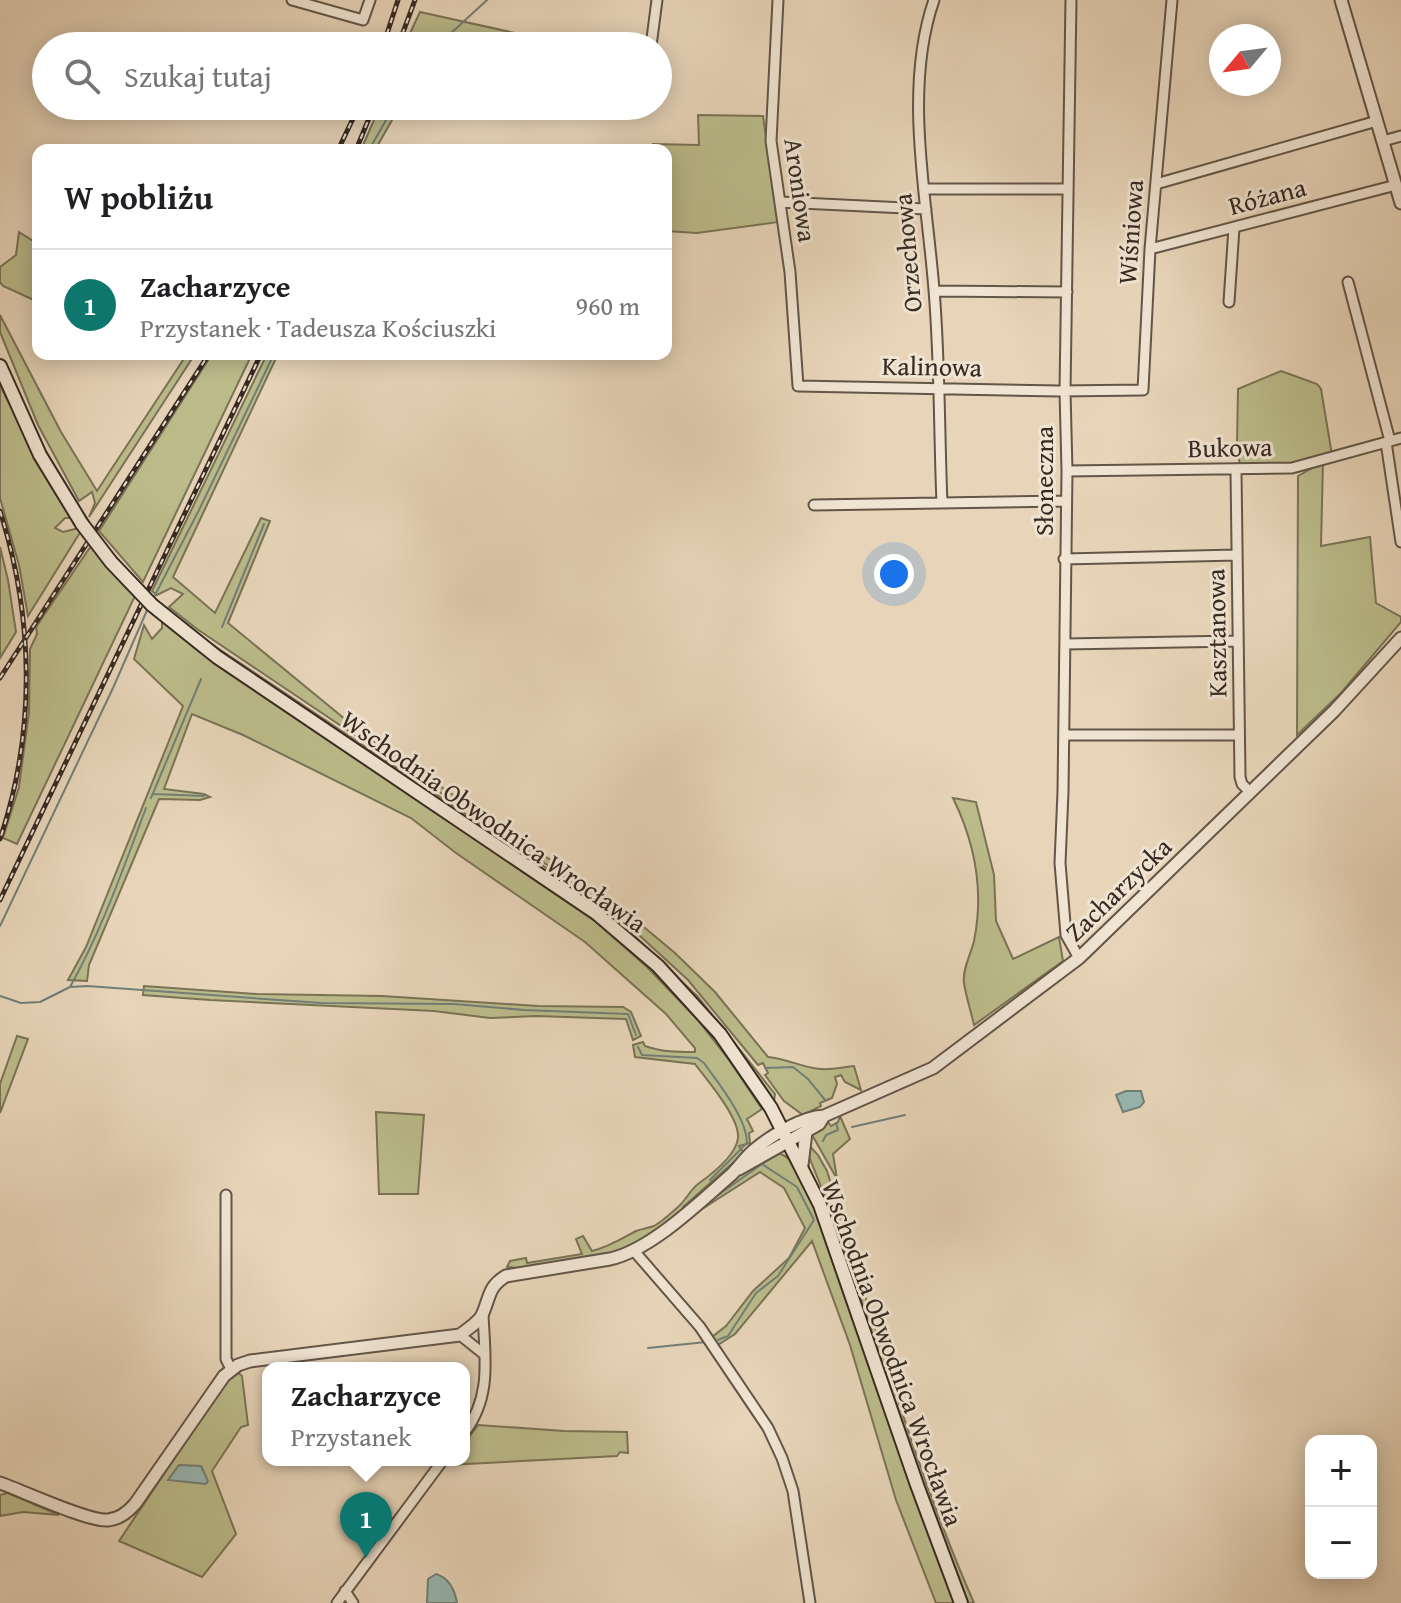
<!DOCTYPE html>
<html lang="pl">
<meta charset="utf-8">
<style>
body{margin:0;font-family:"Gentium Book Plus",serif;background:#f2f2f2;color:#202124}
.controls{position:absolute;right:24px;bottom:24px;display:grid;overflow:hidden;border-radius:16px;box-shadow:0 4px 20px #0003}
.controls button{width:72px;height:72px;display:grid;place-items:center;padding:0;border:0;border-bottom:2px solid #e0e0e0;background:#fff;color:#202124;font:40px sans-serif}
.compass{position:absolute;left:1209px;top:24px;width:72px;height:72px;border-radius:50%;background:#fff;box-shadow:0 4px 20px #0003;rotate:241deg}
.you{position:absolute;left:894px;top:574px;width:28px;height:28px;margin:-20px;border:6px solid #fff;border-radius:50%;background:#1a73e8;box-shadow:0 0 0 12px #1a73e833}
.badge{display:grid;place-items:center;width:52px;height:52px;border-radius:50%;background:#0f766e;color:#fff;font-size:26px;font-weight:700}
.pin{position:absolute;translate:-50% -66px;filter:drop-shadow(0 2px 4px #0008)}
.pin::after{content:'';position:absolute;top:42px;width:28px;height:24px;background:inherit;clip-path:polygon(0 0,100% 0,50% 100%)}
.popup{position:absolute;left:262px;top:1362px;width:208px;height:104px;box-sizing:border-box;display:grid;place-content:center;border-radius:16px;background:#fff;filter:drop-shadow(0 2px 6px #0005);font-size:26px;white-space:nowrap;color:#757577}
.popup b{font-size:30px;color:#202124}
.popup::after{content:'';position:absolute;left:50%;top:100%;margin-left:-16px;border:16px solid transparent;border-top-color:#fff}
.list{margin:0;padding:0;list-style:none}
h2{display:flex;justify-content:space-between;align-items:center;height:104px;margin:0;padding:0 32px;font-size:34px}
h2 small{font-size:26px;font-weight:400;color:#757577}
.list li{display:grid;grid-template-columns:52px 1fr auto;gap:24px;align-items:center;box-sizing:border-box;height:112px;padding:0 32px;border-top:2px solid #e0e0e0}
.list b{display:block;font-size:30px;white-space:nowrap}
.list p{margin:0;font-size:26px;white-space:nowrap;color:#757577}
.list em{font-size:26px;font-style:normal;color:#757577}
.icon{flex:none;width:44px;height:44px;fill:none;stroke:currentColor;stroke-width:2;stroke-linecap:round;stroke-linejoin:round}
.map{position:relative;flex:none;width:1401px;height:1603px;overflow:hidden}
.search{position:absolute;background:#fff;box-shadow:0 4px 20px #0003;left:32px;top:32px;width:640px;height:88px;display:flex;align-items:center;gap:20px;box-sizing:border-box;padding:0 28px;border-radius:44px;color:#757577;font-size:30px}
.panel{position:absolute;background:#fff;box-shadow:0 4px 20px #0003;left:32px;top:144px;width:640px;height:216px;border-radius:16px}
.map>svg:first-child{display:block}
.green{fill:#bcbc8b;stroke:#7a7357;stroke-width:2}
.water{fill:#97b8b2;stroke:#717f79;stroke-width:2}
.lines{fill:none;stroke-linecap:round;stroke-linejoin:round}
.stream{stroke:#717f79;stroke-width:2}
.minor-casing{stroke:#635548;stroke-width:13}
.tertiary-casing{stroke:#635548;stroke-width:15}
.secondary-casing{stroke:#372a23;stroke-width:16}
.minor{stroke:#f0e4d2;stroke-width:9}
.tertiary{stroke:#f0e4d2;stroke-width:11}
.secondary{stroke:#f0e4d2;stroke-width:12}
.rail-casing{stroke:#372a23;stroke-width:5}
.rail{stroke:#f0e4d2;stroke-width:2;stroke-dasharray:6;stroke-linecap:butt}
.secondary-bridge-casing{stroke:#372a23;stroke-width:16;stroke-linecap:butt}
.secondary-bridge{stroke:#f0e4d2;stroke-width:12}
.labels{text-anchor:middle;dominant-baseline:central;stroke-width:6;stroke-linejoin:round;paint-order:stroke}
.street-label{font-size:26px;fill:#372a23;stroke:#f0e4d2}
</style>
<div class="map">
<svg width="1401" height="1603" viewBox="0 0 1401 1603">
<rect width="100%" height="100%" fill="#e8d5b9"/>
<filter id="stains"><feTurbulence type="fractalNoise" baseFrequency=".0025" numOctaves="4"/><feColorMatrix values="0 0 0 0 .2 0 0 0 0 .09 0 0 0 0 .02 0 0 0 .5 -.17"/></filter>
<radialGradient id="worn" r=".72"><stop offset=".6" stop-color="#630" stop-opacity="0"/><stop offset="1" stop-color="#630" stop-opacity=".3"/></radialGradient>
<path class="green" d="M420 12 574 46H404Z
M380 106H400L375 150H361Z
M698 115 763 116 778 222 697 233 666 231V150H653V144L699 145Z
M19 232 38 244V302L3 286 0 282V267L16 255Z
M0 315 61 432 97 491 187 354H195L89 517 95 503 92 492 79 501 38 425 0 332Z
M212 354H252L143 582 99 531Z
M267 354H278L173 577 215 613 261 518 270 521 228 623 368 738 576 877 633 918 675 953 715 992 768 1057C788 1059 804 1068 821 1069 832 1070 843 1067 854 1066L861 1090 845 1082 841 1075 835 1077 837 1084 832 1098 820 1103 821 1106 803 1115 784 1101 765 1075 768 1073 763 1063 758 1065 688 980 616 914 536 857 197 629 169 607 183 594 171 588 157 595 152 591Z
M1281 371 1317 384 1321 389 1332 455 1287 465 1240 466 1237 445 1238 389Z
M0 385 41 467 71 518H65L55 528 63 532 79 528 81 531 28 616 19 565 0 498Z
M1323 462 1321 546 1370 537 1376 603 1401 617V622L1341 693 1297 735 1298 476Z
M91 546 135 596 17 844 3 838 19 787 29 712 30 649 37 634 36 627Z
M0 547 8 580 16 632 0 658Z
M162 620 213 661 595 921 647 967 697 1019 729 1060 762 1109 747 1119 753 1131 749 1133 750 1143 739 1146 744 1153 683 1207 684 1210 622 1253 519 1268 507 1267 510 1261 526 1258 527 1263 582 1254 576 1239 583 1236 592 1251C609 1247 621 1239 636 1231 642 1229 648 1228 654 1226 663 1221 671 1213 678 1207 686 1200 691 1189 698 1184 712 1174 736 1156 738 1138 740 1118 707 1080 695 1064L635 1057 633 1045 643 1042 645 1046C661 1052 678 1052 695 1052V1048L666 1014 585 942 456 853 411 818 243 735 192 714 164 789 204 794 210 797 200 800 159 799 89 965 87 981 68 980 86 947 183 706 134 659 144 625 152 639 162 628Z
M195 633 551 871 623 925 698 997 775 1094 774 1102C722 1022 665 960 590 901L245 669Z
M953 798 976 802 994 875 996 921 1013 959 1059 937 1063 961 974 1025C971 1011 966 997 964 983 962 970 971 954 974 941 984 892 975 843 953 798Z
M144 986 257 994 382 996 538 1006 623 1007 631 1012 641 1036 633 1040 626 1019 536 1016 490 1018 434 1011 210 1000 143 995Z
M17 1036 28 1039 0 1113V1084Z
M376 1112 424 1115 418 1194H379Z
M840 1116 850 1139 833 1154 837 1179 811 1133 828 1122 831 1126 838 1122Z
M806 1142 818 1155 827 1171C872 1316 913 1464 974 1603H968L917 1468 834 1219 810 1159Z
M778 1153C802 1160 808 1194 817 1215L929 1536 956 1603H936L896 1500 850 1345 812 1241 735 1334 718 1345 712 1337 726 1326 753 1291 789 1258 805 1228 784 1188 760 1172 702 1209 699 1206 738 1174Z
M237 1372 242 1376 248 1425 241 1427 212 1471 236 1534 202 1577 119 1541 229 1377Z
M478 1425 564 1431 627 1432 628 1453 620 1452 617 1456 449 1465 452 1460H464V1444Z
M8 1493 59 1515 23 1512 0 1516V1495Z"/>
<path class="water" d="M1126 1091H1141L1144 1102 1140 1107 1123 1112 1116 1095Z
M179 1465 201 1466 208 1481 206 1484 168 1480Z
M436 1574C449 1578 455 1591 457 1603H427L428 1579Z"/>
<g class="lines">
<path class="stream" d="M437 46 487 0
M369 150 394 106
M153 599 199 510 274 354
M222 627 264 524
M153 794 204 796
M151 798 201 679
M0 926 113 688 148 608
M70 987C102 930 123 869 146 808
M0 996 21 1003 40 1002 70 987 87 986 321 1003 454 1004 524 1010 628 1014 636 1035
M638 1047 642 1055 697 1058 704 1063C718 1083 747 1118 747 1143L710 1180
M765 1068 793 1067 808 1079 825 1100
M852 1127 905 1115
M823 1141 826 1135 838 1130 836 1123
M714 1198 762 1164 797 1187 814 1220 778 1276 756 1293 728 1336 718 1340
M648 1348 706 1342"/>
<defs>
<path id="minor" d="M292 0 363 20 370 0
M778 0 771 141 790 272 798 386 1060 391 1143 390 1150 249 1172 0
M934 0C903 89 927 198 934 290 940 361 939 432 942 503
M1071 0 1065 391 1067 471 1063 792 1060 863 1066 935 1079 958
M651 46 657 0
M1383 141 1401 136
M1156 184 1377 121
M924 189H1067
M780 202 926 209
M1150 249 1396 185
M1348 282 1390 441
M934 291 1067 292
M1229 302 1234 228
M1386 442 1401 542
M1236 470 1240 777 1242 784 1250 792
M1067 471 1292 468 1401 438
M814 505 1066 501
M1064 559 1237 555
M1065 644 1238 641
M1064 735H1239
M226 1195V1359L231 1369
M635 1252 700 1327 768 1428 782 1458 793 1491 810 1603
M460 1335 485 1355
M464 1433C492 1397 485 1358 483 1315
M345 1591 353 1603
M337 1603 443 1460"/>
<path id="tertiary" d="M1341 0 1401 203
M802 1165 806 1132
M739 1169 819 1124 824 1116
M0 1483C23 1491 89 1522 108 1520 119 1519 128 1512 135 1504L224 1376 238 1365 250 1361 460 1335C467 1329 480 1322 483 1313 490 1296 489 1286 506 1276L610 1259C651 1250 700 1202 732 1174 739 1167 745 1158 753 1151 770 1136 802 1117 824 1116L933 1068 1079 958 1334 711 1401 638"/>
<path id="secondary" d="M0 366 40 455 82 524
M152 605 217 657 596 913 658 966 720 1034 771 1108 820 1205 917 1485 961 1603"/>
</defs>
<use href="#minor" class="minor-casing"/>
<use href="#tertiary" class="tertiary-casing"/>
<use href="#secondary" class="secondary-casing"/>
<use href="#minor" class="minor"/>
<use href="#tertiary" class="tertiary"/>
<use href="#secondary" class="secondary"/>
<defs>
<path id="rail" d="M383 46 398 0
M398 46 415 0
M338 150 359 106
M356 150 374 106
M0 511C34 618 36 732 0 839
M0 678 209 354
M0 900 261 354"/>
</defs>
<use href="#rail" class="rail-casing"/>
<use href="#rail" class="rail"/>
<defs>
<path id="secondary-bridge" d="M82 524 111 562 152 605"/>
</defs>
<use href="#secondary-bridge" class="secondary-bridge-casing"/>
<use href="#secondary-bridge" class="secondary-bridge"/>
</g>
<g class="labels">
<g class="street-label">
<text transform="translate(801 190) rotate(82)">Aroniowa</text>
<text transform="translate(1267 196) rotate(-15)">Różana</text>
<text transform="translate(1130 232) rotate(-86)">Wiśniowa</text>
<text transform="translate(907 253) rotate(-95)">Orzechowa</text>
<text transform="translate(932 366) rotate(1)">Kalinowa</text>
<text transform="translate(1230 447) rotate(-1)">Bukowa</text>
<text transform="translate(1043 481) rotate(-90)">Słoneczna</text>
<text transform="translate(1216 633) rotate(-91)">Kasztanowa</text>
<text transform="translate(494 821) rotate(35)">Wschodnia Obwodnica Wrocławia</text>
<text transform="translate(1118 889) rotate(-44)">Zacharzycka</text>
<text transform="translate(893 1353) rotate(70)">Wschodnia Obwodnica Wrocławia</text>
</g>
</g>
<rect width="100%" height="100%" filter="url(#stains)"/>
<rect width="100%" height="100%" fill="url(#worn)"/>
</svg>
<div class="controls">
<button>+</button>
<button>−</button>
</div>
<svg class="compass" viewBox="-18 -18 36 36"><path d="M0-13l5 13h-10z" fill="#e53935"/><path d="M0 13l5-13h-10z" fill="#757577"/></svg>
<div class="you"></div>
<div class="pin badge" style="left:366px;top:1558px">1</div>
<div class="popup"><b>Zacharzyce</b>Przystanek</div>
<div class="search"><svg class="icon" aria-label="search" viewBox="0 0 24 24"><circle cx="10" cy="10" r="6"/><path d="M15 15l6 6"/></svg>Szukaj tutaj</div>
<section class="panel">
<h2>W pobliżu<small></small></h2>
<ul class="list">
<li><span class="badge">1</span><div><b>Zacharzyce</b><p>Przystanek · Tadeusza Kościuszki</p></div><em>960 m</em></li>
</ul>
</section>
</div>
